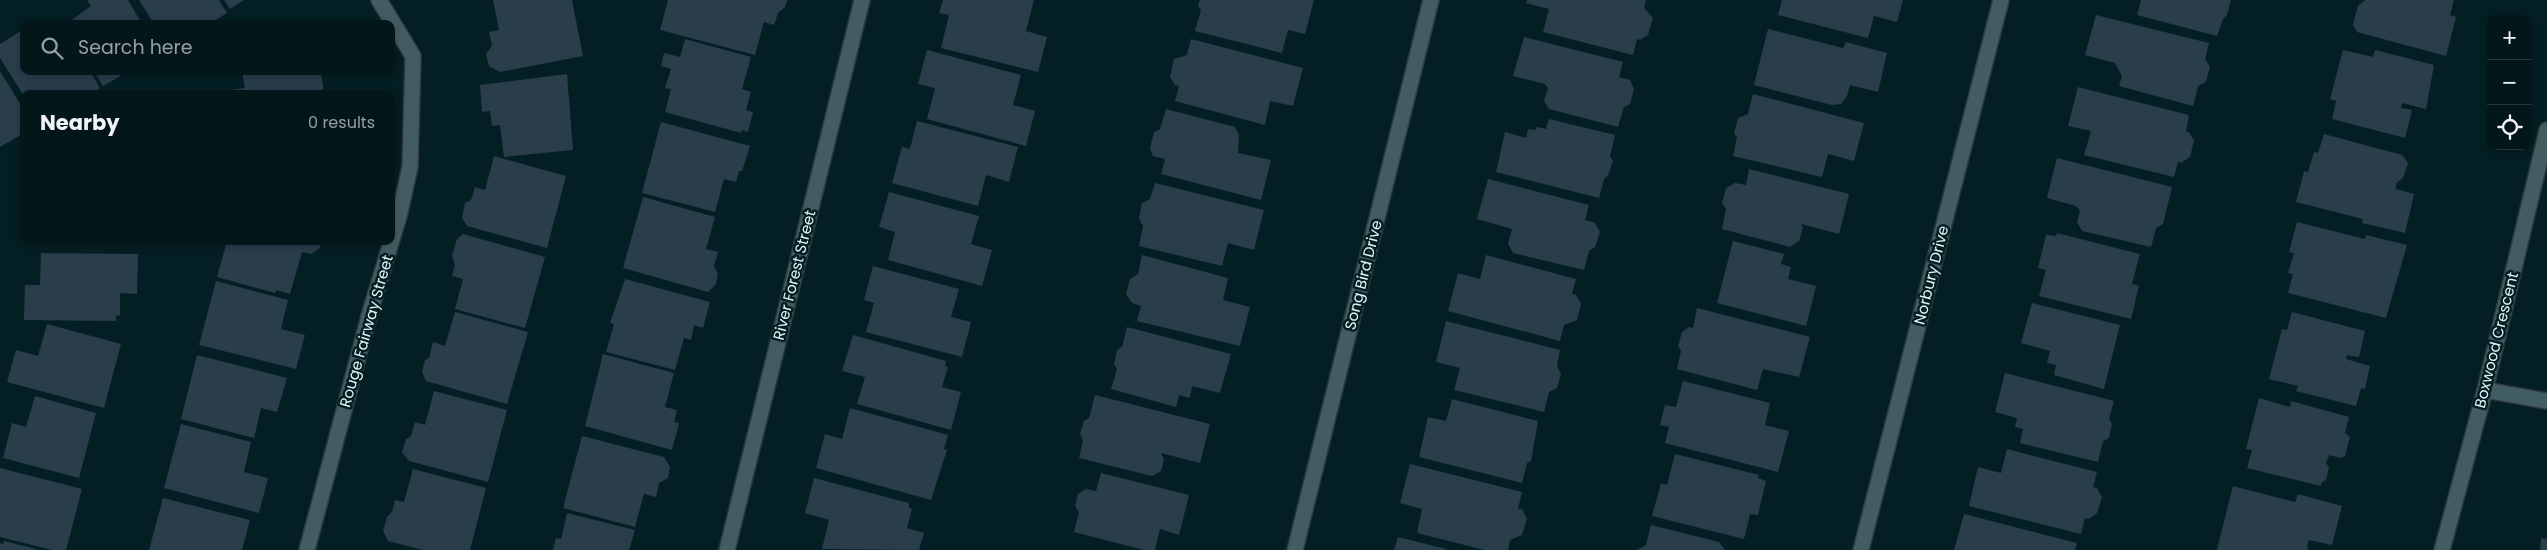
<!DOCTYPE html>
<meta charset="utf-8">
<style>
body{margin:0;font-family:Poppins,sans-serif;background:#0d2023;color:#f1f3f6}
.controls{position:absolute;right:15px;top:15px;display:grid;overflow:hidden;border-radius:10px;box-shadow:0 2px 8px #0003}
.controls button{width:45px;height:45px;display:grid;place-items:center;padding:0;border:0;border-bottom:1px solid #243639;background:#03171a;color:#f1f3f6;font:25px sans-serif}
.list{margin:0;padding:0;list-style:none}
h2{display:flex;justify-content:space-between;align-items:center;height:65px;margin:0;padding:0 20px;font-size:21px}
h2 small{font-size:16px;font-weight:400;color:#979fa2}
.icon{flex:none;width:28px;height:28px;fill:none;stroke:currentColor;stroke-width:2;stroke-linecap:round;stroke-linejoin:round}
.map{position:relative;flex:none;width:2547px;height:550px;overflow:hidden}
.search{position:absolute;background:#03171a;box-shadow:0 2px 8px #0003;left:20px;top:20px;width:375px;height:55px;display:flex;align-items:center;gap:12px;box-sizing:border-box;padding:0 18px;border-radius:10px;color:#979fa2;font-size:19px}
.panel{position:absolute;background:#03171a;box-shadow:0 2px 8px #0003;left:20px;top:90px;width:375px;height:155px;border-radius:10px}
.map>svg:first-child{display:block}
.building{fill:#2a3d4b}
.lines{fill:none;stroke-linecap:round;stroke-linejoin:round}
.minor-casing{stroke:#2e383c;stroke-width:18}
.minor{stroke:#425d62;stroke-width:15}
.labels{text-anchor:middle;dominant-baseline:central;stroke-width:5;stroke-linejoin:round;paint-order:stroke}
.street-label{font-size:15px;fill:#e4f4f6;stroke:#041f23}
</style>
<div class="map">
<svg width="2547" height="550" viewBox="0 0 2547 550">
<rect width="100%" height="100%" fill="#041f23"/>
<path class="building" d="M87 0H128L142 24H66L91 6Z
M139 0H219L227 13 209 24H154Z
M224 0H244L230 9Z
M493 0H572L583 56 500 72 489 66 486 54 492 46 489 32 499 30Z
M668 0H787L785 7 778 13 774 25 764 22 755 55 660 30Z
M943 0H1034L1026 31 1047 37 1038 72 941 48 949 15 939 13Z
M1200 0H1314L1305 34 1288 30 1282 53 1195 31 1201 10 1198 6Z
M1527 0H1646L1644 8 1653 18 1648 35 1640 40 1637 39 1633 55 1543 32 1549 9 1526 3Z
M1782 0H1903L1897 22 1874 16 1868 38 1778 15Z
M2141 0H2231L2227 15 2223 19 2217 36 2137 15Z
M2365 0H2454L2450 15 2456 17 2446 56 2357 32 2353 25 2358 6Z
M2096 15 2209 43 2205 59 2210 67 2206 82 2198 86 2193 106 2119 86 2122 76 2115 63 2085 55Z
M24 29V71H90L100 88 91 94H24V96L0 58V44Z
M1768 29 1843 48 1846 42 1887 53 1878 92 1850 85 1847 96 1841 104 1832 105 1754 85Z
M1524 37 1623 62 1619 77 1630 80 1634 89 1630 104 1624 107 1618 127 1549 109 1544 101 1548 88 1545 84 1513 76Z
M685 39 751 57 742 89 751 92 746 110 753 112 748 132 742 130 741 133 665 112 671 89 665 88 671 69 661 66 664 53 680 57Z
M1191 39 1303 68 1293 106 1270 101 1265 125 1175 101 1179 86 1175 85 1170 77 1174 59 1187 55Z
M927 50 1021 75 1013 105 1035 111 1026 146 927 119 935 88 918 84Z
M2343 50 2373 57 2375 50 2434 65 2426 109 2402 103 2401 108 2412 110 2405 138 2332 119 2336 101 2330 99Z
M0 71 24 110V133L0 147Z
M94 71H129L103 86Z
M242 71H321L324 94H224V91L245 88Z
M567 74 573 150 504 157 500 125 492 126 490 111 482 112 480 85Z
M2078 87 2189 115 2186 132H2189L2194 141 2190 157 2181 163 2178 162 2174 177 2084 155 2091 131 2068 126Z
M1753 94 1864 123 1854 161 1828 154 1822 177 1733 156 1737 137 1734 133 1738 118 1748 114Z
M1166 109 1235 127 1239 135 1238 153 1271 160 1261 200 1161 174 1165 159 1153 156 1150 148 1154 132 1160 129Z
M1549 119 1615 135 1610 156 1613 161 1608 175 1604 179 1599 198 1496 172 1505 132 1526 138 1528 129 1535 130 1537 127 1546 129Z
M917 121 1018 147 1009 182 986 175 978 206 892 183 902 147 910 149Z
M661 122 750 146 742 171H739L736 182 724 179 715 212 642 193Z
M2324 134 2402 155 2408 163 2403 178 2396 183V189L2414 194 2405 233 2362 223 2363 219 2296 202 2304 171 2308 172 2314 152 2318 153Z
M494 156 566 176 547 248 467 226 462 218 465 203 471 200 475 187 485 190Z
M2057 158 2172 187 2163 224 2156 228 2151 247 2082 231 2077 222 2080 211 2076 206 2047 198Z
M1749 169 1849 194 1839 234 1801 224 1803 228 1799 241 1790 247 1722 229 1726 209 1722 203 1726 188 1735 183 1746 185Z
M1488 179 1589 205 1585 220 1595 223 1600 232 1595 247 1589 251 1584 270 1513 253 1508 244 1512 229 1477 219Z
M1155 183 1264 210 1254 250 1228 243 1222 266 1139 246 1143 226 1139 218 1142 203 1150 199Z
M889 192 979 216 971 244 992 250 982 286 888 260 895 232 879 227Z
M643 197 715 217 706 249 718 252 714 266 718 274 716 284 708 292 623 268Z
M2297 222 2365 239 2366 235 2407 245 2386 318 2288 293 2293 274 2288 273 2294 253 2289 252Z
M2057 233 2140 254 2132 284 2139 286 2131 319 2039 296 2046 270 2038 268 2046 235 2056 236Z
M463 234 545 257 525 328 455 309 463 279 452 276 455 265 452 256 457 239Z
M227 241H322L320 248 311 254 302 252 290 294 276 290 275 293 217 277Z
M1733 241 1784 254 1781 264 1791 267 1788 279 1816 286 1806 326 1717 303Z
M41 253 138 254 137 294 120 293V316L116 315V321L24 320 25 285H40Z
M1142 255 1228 278 1223 300 1250 307 1240 346 1137 321 1141 306 1132 303 1126 294 1130 279 1138 274Z
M1486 255 1576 279 1572 294 1576 295 1581 304 1577 320 1564 325 1560 341 1448 311 1458 273 1480 279Z
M873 266 959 289 951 317 971 322 962 357 866 332 874 303 864 300Z
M625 279 710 302 703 328 694 325 691 340 684 338 675 370 606 352 614 324 610 323Z
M216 281 288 300 281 329 305 335 296 369 199 345Z
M2032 303 2120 325 2104 389 2054 375 2056 365 2047 363 2050 351 2021 343Z
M1697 308 1810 337 1799 377 1763 369 1757 390 1677 369 1681 351 1678 346 1682 332 1689 327 1693 328Z
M455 312 528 332 507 404 426 381 422 372 425 360 429 358 433 342 445 346Z
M2292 312 2365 331 2359 357 2347 355 2346 359 2370 366 2365 389 2361 388 2356 406 2296 391 2298 386 2269 379 2282 329 2287 330Z
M1446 321 1560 350 1557 366 1561 374 1557 388 1549 392 1544 412 1454 390 1460 368 1436 362Z
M47 324 121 344 104 408 7 382 16 350 38 356Z
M1127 327 1231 354 1220 393 1192 386 1190 398 1179 395 1176 407 1111 389 1117 369 1114 364 1117 350 1122 347Z
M853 335 946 361 945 366 948 367 942 387 961 392 951 430 857 404 865 377 842 371Z
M603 354 674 373 665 407 677 410 674 422 679 423 672 450 585 426Z
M197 355 287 378 277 412 261 408 254 438 181 419Z
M2005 373 2114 401 2109 419 2112 424 2109 438 2103 441 2098 462 2020 443 2023 429 2015 427 2017 418 1995 412Z
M1683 381 1770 403 1765 425 1789 431 1778 472 1665 443 1669 427 1660 425 1665 405 1676 407Z
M434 391 507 410 488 482 409 461 402 452 406 439 411 436 415 422 425 425Z
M1095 395 1210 424 1200 463 1161 453 1164 460 1161 471 1152 476 1079 458 1083 440 1080 434 1084 421 1089 418Z
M35 396 96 413 79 478 3 458 12 423 26 427Z
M2259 398 2290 407 2291 401 2349 417 2345 433 2350 437 2345 456 2341 458 2329 455 2326 463 2329 468 2326 480 2321 483V486L2247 468 2252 450 2246 449Z
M1452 399 1538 421 1531 461 1527 463 1522 483 1419 457 1428 417 1446 421Z
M850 408 948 435 944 449 947 450 931 500 816 468 825 434 842 439Z
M181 424 251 442 244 472 268 478 259 513 164 488Z
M582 436 664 457 670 467 668 478 659 483 656 497 644 494 635 527 563 508Z
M2007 449 2097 472 2093 487 2097 488 2102 497 2097 513 2089 519 2085 518 2081 534 1969 506 1978 467 2001 473Z
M1675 454 1759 475 1758 478 1766 481 1758 515 1750 514 1744 539 1652 516 1661 483 1667 485Z
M1410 464 1522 492 1518 509H1522L1527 519 1522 535 1510 540 1508 550H1485L1417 533 1422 509 1400 503Z
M0 468 82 489 66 550H52L0 537Z
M413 469 486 488 470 550H423L388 541 383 531 387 517 392 512 395 500 404 502Z
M1101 473 1189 495 1179 535 1160 529 1155 550H1144L1074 532 1079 513 1075 506 1078 494 1086 489 1096 491Z
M814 478 909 503V508L912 509 907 528 924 533 919 550 822 549 829 520 805 513Z
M2233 486 2295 502 2298 494 2342 506 2332 545 2309 540 2307 546 2309 550H2217Z
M163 498 250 520 242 550H149Z
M567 513 635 530 629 550H553L556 538 561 539Z
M1964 514 2077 543 2075 550H1954Z
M1651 525 1719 542 1725 550H1637L1646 545Z
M1398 537 1446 549V550H1394Z
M2541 538 2547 539V550H2540Z
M4 541 36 549V550H0V543L3 544Z"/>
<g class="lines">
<defs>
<path id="minor" d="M2485 390 2547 401
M307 550 369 316 399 216 410 167 413 56 379 0
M727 550 862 0
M1295 550 1431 0
M1861 550 2001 0
M2442 550 2485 390 2547 130"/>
</defs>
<use href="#minor" class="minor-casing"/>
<use href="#minor" class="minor"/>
</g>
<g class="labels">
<g class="street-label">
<text transform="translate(794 275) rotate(-76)">River Forest Street</text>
<text transform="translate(1363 275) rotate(-76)">Song Bird Drive</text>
<text transform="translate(1931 275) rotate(-76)">Norbury Drive</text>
<text transform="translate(366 331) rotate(-74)">Rouge Fairway Street</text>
<text transform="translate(2496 340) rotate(-76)">Boxwood Crescent</text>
</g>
</g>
</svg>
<div class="controls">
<button>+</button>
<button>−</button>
<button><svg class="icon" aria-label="locate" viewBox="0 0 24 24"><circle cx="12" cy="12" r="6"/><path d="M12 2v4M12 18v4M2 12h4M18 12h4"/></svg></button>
</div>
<div class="search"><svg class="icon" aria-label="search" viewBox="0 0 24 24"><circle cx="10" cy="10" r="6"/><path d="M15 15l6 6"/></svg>Search here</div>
<section class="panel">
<h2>Nearby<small>0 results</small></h2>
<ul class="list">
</ul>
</section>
</div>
